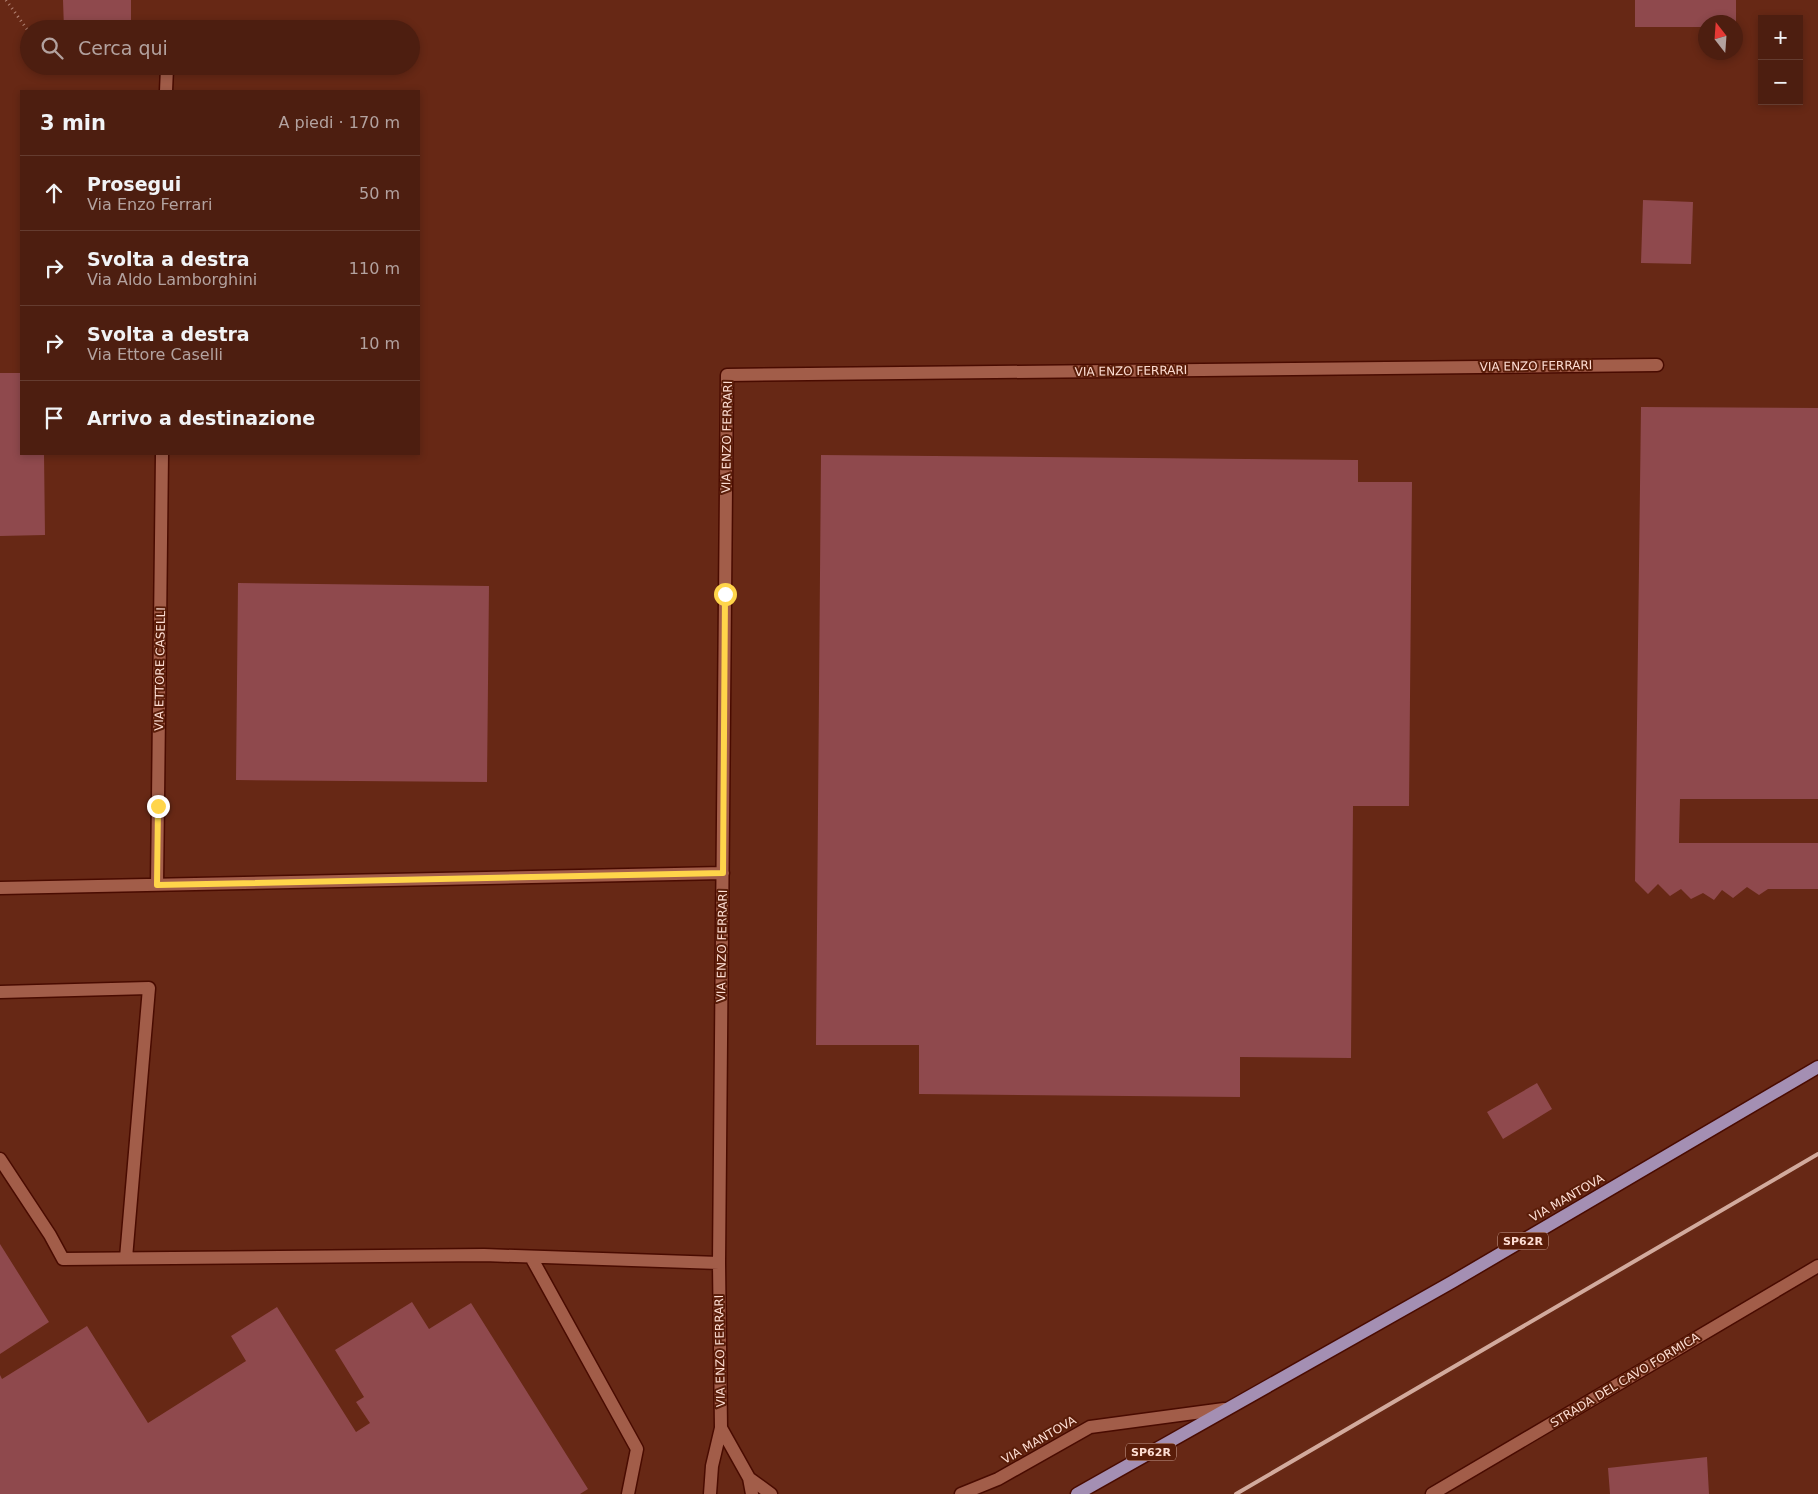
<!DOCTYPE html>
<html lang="it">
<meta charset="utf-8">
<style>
body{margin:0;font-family:"DejaVu Sans",sans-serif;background:#542719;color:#f1f3f6}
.controls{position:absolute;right:15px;top:15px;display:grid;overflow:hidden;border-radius:0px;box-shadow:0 2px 8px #0003}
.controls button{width:45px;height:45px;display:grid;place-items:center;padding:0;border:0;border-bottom:1px solid #643c30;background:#4d1e10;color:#f1f3f6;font:25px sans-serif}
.compass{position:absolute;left:1698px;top:15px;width:45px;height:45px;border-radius:50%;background:#4d1e10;box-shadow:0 2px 8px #0003;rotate:343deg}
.stop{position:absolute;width:15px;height:15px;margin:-11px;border:4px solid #ffd54a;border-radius:50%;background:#fff}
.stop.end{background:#ffd54a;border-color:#fff;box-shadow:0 1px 5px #0008}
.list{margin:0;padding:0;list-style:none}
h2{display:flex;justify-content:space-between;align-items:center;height:65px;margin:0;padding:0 20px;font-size:21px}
h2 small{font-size:16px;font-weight:400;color:#b3a29f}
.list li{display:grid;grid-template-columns:32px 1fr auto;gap:15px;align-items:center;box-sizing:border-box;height:75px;padding:0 20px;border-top:1px solid #643c30}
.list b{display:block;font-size:19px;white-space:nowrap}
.list p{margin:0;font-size:16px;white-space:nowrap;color:#b3a29f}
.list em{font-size:16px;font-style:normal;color:#b3a29f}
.icon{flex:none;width:28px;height:28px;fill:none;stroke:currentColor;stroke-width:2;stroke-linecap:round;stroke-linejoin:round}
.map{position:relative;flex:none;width:1818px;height:1494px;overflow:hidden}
.search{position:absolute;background:#4d1e10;box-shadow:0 2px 8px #0003;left:20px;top:20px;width:400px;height:55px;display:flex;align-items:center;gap:12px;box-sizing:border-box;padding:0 18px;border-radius:28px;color:#b3a29f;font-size:19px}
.panel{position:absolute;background:#4d1e10;box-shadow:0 2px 8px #0003;left:20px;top:90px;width:400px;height:365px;border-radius:0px}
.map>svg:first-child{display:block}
.building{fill:#8f494d}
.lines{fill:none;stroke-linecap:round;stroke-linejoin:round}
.minor-casing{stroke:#490b00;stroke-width:15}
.major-casing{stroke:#490b00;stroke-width:15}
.path{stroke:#b68779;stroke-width:3;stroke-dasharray:1 4;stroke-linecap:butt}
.minor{stroke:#a25d49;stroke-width:12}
.major{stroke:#a48fb3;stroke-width:12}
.rail{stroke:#d2aa9d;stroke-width:4}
.route{stroke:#ffd54a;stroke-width:6}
.labels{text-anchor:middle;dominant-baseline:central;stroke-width:4;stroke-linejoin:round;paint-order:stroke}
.shield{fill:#5a1d09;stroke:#cca396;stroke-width:1}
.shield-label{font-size:11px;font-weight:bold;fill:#fdddd3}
.street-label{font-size:12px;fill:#fdddd3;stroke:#5a1d09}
</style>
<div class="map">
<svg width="1818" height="1494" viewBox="0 0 1818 1494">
<rect width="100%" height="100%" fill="#672815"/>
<path class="building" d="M63 0H131V29H64Z
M1635 0H1736V22H1706V27H1635Z
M1643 200 1693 202 1691 264 1641 263Z
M0 373H21V454H44L45 535 0 536Z
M1641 407 1818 408V799H1680L1679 843H1818V889H1768L1759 895 1747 887 1733 898 1722 890 1714 900 1703 893 1691 899 1681 889 1670 896 1658 884 1648 894 1635 881Z
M821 455 1358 460V482H1412L1409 806H1353L1351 1058 1240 1057V1097L919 1094V1045H816Z
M238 583 489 586 487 782 236 780Z
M1537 1083 1552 1109 1503 1139 1487 1112Z
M0 1244 49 1322 0 1354Z
M412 1302 429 1329 471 1303 588 1489 580 1494H0V1375L2 1379 87 1326 148 1423 246 1361 231 1336 277 1307 356 1432 370 1423 356 1402 364 1397 335 1350Z
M1707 1457 1709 1494H1610L1608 1468Z"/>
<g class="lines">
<defs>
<path id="minor" d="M166 91 167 68
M157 885 162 454
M0 888 723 873
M0 992 149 988 126 1258
M0 1159 50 1235 63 1259 484 1255 719 1263
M531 1257 637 1449 628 1494
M721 1428 749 1478 752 1494
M749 1478 771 1494
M710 1494 712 1466 721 1428 719 1263 727 375 1657 365
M961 1494 998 1479 1090 1427 1224 1409
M1432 1494 1818 1266"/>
<path id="major" d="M1077 1494 1452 1282 1818 1067"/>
</defs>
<use href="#minor" class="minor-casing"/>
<use href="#major" class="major-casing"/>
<path class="path" d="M6 0 29 32"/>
<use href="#minor" class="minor"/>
<use href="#major" class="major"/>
<path class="rail" d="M1236 1494 1818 1154"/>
</g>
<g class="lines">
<path class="route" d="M158 806 157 885 723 873 725 594"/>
</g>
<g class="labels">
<g class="shield">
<rect x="1498" y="1232.5" width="50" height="17" rx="4"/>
<rect x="1126" y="1443.5" width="50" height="17" rx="4"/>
</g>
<g class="shield-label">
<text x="1523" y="1241">SP62R</text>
<text x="1151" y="1452">SP62R</text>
</g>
<g class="street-label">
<text transform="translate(1536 366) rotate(-1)">VIA ENZO FERRARI</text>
<text transform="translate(1131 371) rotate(-1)">VIA ENZO FERRARI</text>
<text transform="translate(727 437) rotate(-89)">VIA ENZO FERRARI</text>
<text transform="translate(160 669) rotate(-89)">VIA ETTORE CASELLI</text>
<text transform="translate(722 946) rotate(-89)">VIA ENZO FERRARI</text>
<text transform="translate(1567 1198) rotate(-30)">VIA MANTOVA</text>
<text transform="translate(720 1351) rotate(-91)">VIA ENZO FERRARI</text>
<text transform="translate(1625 1380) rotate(-31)">STRADA DEL CAVO FORMICA</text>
<text transform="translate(1039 1440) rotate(-30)">VIA MANTOVA</text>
</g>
</g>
</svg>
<div class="controls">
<button>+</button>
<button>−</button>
</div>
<svg class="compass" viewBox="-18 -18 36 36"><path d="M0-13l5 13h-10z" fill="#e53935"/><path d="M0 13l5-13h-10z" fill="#b3a29f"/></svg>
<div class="stop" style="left:725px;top:594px"></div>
<div class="stop end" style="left:158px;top:806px"></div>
<div class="search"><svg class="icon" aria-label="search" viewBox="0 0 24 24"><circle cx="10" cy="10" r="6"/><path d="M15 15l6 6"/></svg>Cerca qui</div>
<section class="panel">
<h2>3 min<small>A piedi · 170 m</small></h2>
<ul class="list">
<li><svg class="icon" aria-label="ahead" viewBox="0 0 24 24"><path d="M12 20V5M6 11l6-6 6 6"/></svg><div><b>Prosegui</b><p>Via Enzo Ferrari</p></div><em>50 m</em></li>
<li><svg class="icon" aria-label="right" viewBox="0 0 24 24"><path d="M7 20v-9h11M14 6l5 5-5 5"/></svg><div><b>Svolta a destra</b><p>Via Aldo Lamborghini</p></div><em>110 m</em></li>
<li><svg class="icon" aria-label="right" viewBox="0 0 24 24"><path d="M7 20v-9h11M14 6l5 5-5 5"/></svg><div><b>Svolta a destra</b><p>Via Ettore Caselli</p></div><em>10 m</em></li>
<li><svg class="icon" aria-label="arrive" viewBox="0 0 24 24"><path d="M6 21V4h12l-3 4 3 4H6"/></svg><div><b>Arrivo a destinazione</b></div></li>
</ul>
</section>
</div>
